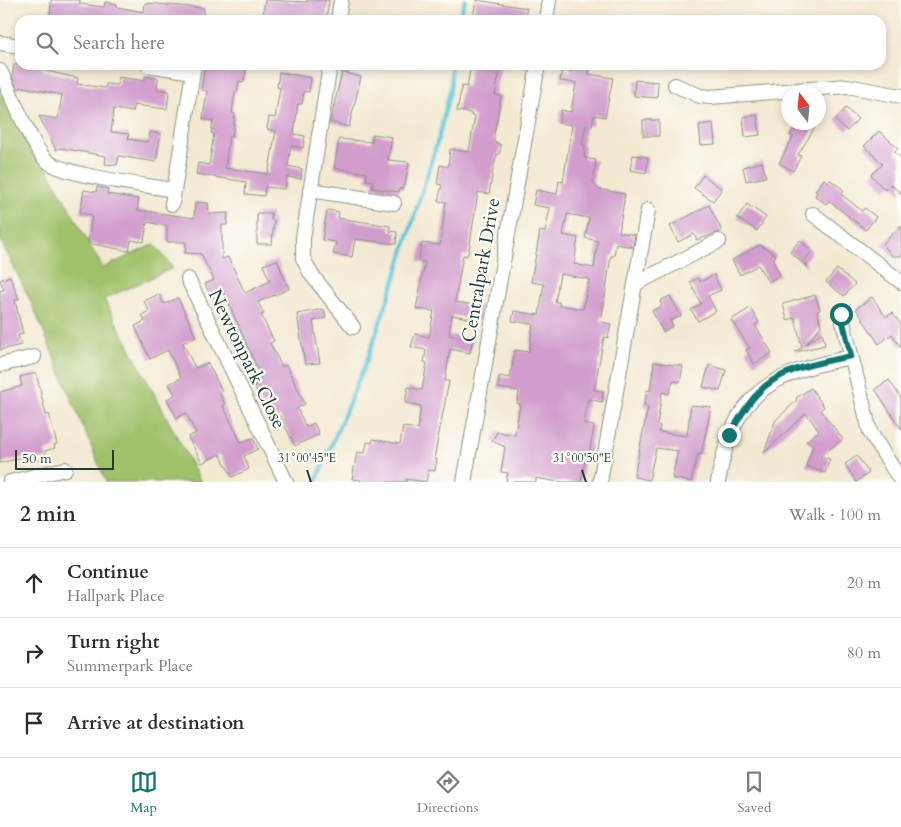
<!DOCTYPE html>
<meta charset="utf-8">
<style>
body{margin:0;font-family:Cardo,serif;background:#f2f2f3;color:#2b2b33}
.compass{position:absolute;left:781px;top:85px;width:45px;height:45px;border-radius:50%;background:#fff;box-shadow:0 2px 8px #0003;rotate:344deg}
.scale{position:absolute;left:15px;bottom:12px;width:99px;box-sizing:border-box;padding-left:5px;border:2px solid #1f3d34;border-top:0;font-size:14px;line-height:18px;white-space:nowrap;color:#1f3d34;-webkit-text-stroke:4px #fdfcf7;paint-order:stroke}
.stop{position:absolute;width:15px;height:15px;margin:-11px;border:4px solid #0f766e;border-radius:50%;background:#fff}
.stop.end{background:#0f766e;border-color:#fff;box-shadow:0 1px 5px #0008}
.list{margin:0;padding:0;list-style:none}
h2{display:flex;justify-content:space-between;align-items:center;height:65px;margin:0;padding:0 20px;font-size:21px}
h2 small{font-size:16px;font-weight:400;color:#7c7c81}
.list li{display:grid;grid-template-columns:32px 1fr auto;gap:15px;align-items:center;box-sizing:border-box;height:70px;padding:0 20px;border-top:1px solid #e1e1e2}
.list b{display:block;font-size:19px;white-space:nowrap}
.list p{margin:0;font-size:16px;white-space:nowrap;color:#7c7c81}
.list em{font-size:16px;font-style:normal;color:#7c7c81}
.icon{flex:none;width:28px;height:28px;fill:none;stroke:currentColor;stroke-width:2;stroke-linecap:round;stroke-linejoin:round}
.map{position:relative;flex:none;width:901px;height:482px;overflow:hidden}
.search{position:absolute;background:#fff;box-shadow:0 2px 8px #0003;left:15px;right:15px;top:15px;height:55px;display:flex;align-items:center;gap:12px;box-sizing:border-box;padding:0 18px;border-radius:15px;color:#7c7c81;font-size:19px}
.sheet{height:275px;background:#fff}
nav{display:flex;justify-content:space-around;align-items:center;box-sizing:border-box;height:70px;border-top:1px solid #e1e1e2;background:#fff;font-size:14px;color:#7c7c81}
nav a{display:grid;justify-items:center;gap:2px}
nav .on{color:#0f766e}
.map>svg:first-child{display:block}
.green{fill:#a0c169;stroke:#607f4e}
.lines{fill:none;stroke-linecap:round;stroke-linejoin:round}
.stream{stroke:#5cc6d7;stroke-width:4}
.building{fill:#d29dcd;fill-rule:evenodd}
.minor-casing{stroke:#899383;stroke-width:16}
.minor{stroke:#fff;stroke-width:14}
.route{stroke:#0f766e;stroke-width:6}
.ticks{fill:none;stroke:#1f3d34;stroke-width:2}
.labels{text-anchor:middle;dominant-baseline:central;stroke-width:4.5;stroke-linejoin:round;paint-order:stroke}
.street-label{font-size:19px;fill:#1f3d34;stroke:#fdfcf7}
.ticks-label{font-size:12px;text-anchor:middle;fill:#1f3d34;stroke:#fdfcf7;stroke-width:4.5;stroke-linejoin:round;paint-order:stroke}
</style>
<div class="map">
<svg width="901" height="482" viewBox="0 0 901 482">
<rect width="100%" height="100%" fill="#fdfcf7"/>
<filter id="ink" filterUnits="userSpaceOnUse"><feTurbulence type="fractalNoise" baseFrequency=".02" numOctaves="2"/><feDisplacementMap in="SourceGraphic" scale="10" xChannelSelector="R" yChannelSelector="G"/><feConvolveMatrix kernelMatrix="1 2 1 2 8 2 1 2 1" color-interpolation-filters="sRGB"/></filter>
<filter id="wash" filterUnits="userSpaceOnUse"><feTurbulence type="fractalNoise" baseFrequency=".0096" numOctaves="4" result="noise"/><feDisplacementMap in="SourceGraphic" scale="20" xChannelSelector="R" yChannelSelector="G"/><feGaussianBlur stdDeviation="1.12" result="paint"/><feColorMatrix in="noise" values="0 0 0 0 0 0 0 0 0 0 0 0 0 0 0 0 0 1.4 0 .05"/><feComposite in="paint" operator="in"/></filter>
<g filter="url(#wash)">
<rect width="100%" height="100%" fill="#f3e9d2"/>
<path class="green" d="M0 85 103 268 154 244 173 268 104 299 201 482H106L32 304 0 239Z"/>
<g class="lines">
<path class="stream" d="M459 20 465 0
M316 482 367 360 393 285 440 133 451 85V65"/>
</g>
<g id="blocks">
<path class="building" d="M51 0H80V4L104 7 105 2 117 4V7L144 12 145 3 204 8 203 20H50Z
M265 0 307 2V0H329L326 20H262Z
M476 0 527 8 525 17 516 16 515 20 473 18Z
M14 65H42L41 70 78 78 77 84 105 88 106 84 118 85 119 77 145 81V76L158 78 157 89 169 91 167 109 134 105 133 112 114 109 111 132 129 134 128 139 148 142 150 132 161 134 156 162 119 156 117 165 105 164 106 156 60 148 56 150 39 116 58 119 62 95 23 87 18 89 12 76Z
M205 65H247L244 82 239 81 237 92H235L232 113 235 114 234 123 232 137 229 136 225 168 268 174 276 131 267 129 269 117 275 118 280 88 277 87 279 72 311 78 309 92 304 91 302 104H298L294 134 305 136 303 148 291 146 288 166 302 169 301 179 287 177 285 189 265 187 264 196 245 194 246 182 196 174 198 163 209 165 214 134 211 133 213 121 203 119 207 91 201 90Z
M471 65H501L495 95 501 96 494 135V141L501 145 499 155 497 154 493 170 489 194 478 192 469 250 467 256 463 255 455 302 481 306 479 320 452 315 449 335 473 339 470 353 450 349 445 381H449L434 459H437L435 471 428 470 426 482 406 479V482H360L361 480 352 479 357 452 365 453 367 442 372 443 373 439 400 444 403 427 418 429 421 406 405 403 408 387 422 390 427 363 424 362 426 350 411 347 415 334 429 337 434 311 416 309 425 262H418L422 243 440 245 446 202 438 201 442 185 437 184 440 165 448 167 450 149 469 152 475 116H471V113L457 111 462 86 467 87Z
M572 65H590L589 74 613 78 605 117 594 115 592 126 586 125 582 145H585L584 158 596 160 593 183 598 189 625 194 619 232 635 235 633 247 616 244 614 256H611L601 322 611 324 608 338 604 337 594 390 603 391 602 402 588 399 584 424 594 426 588 461 585 460 581 482H559L536 478V482H506L508 473 501 472 505 447 492 441 497 432 515 435 520 404 517 403 519 391 498 388 499 376 510 378 515 350 529 352 533 324 512 321 514 311 539 315 544 284 531 282 540 231 545 232 550 208 533 205 536 190 557 194 559 181 563 182 572 125 559 123 561 110 571 112 576 83 560 81 562 70 571 72ZM567 214 589 218 585 238 598 241 594 268 574 264 578 238 563 235ZM560 274 589 279 583 309 559 305V302H555Z
M342 72 361 77 349 127 330 122Z
M635 80 658 82 657 98 634 96Z
M846 108 858 119 847 131 835 120Z
M757 115 760 135 745 137 743 117Z
M643 120H659V136H643Z
M798 122H818L798 155 801 156 793 171 779 163 793 137 790 135Z
M713 123 715 144 701 145 699 125Z
M879 131 898 148 895 152 901 158V194L891 184 885 190 871 175 883 164 864 146Z
M373 134 392 137 388 160 409 162 405 185H403V189L400 188 399 192 372 188 373 181 366 180 367 173 334 168 339 139 372 142Z
M633 155 648 157 646 173 630 170Z
M762 162 766 177 746 181 743 167Z
M703 175 722 189 713 201 694 188Z
M824 179 828 182 830 180 839 186 844 191 841 194 862 211 865 208 876 217 866 230 829 201 826 204 815 196 817 192 815 191Z
M97 187 108 189 107 194 139 199 137 210 194 218 195 202 208 203 209 214 228 213 227 225H222V259L228 257 245 293 270 281 263 265 277 260 289 289 258 302 264 314 261 315 274 341 270 343 282 367 286 365 305 404 297 408 306 427 314 423 319 434 295 446 280 416 275 418 267 403 263 405 254 386 259 384 257 379 261 377 224 293 212 299 205 284 214 280 201 254 185 253 186 242H167V226L147 222 144 242 131 240 129 251 88 243 92 215 80 213 84 190 96 192Z
M747 204 766 217 757 231 737 218Z
M709 205 722 231 697 240 694 234 678 242 670 226Z
M327 210 339 212 338 218 390 226V231L397 232 396 244 355 239 352 257 333 254 336 242 322 240Z
M257 213H271V220H274L272 244H257Z
M901 225V256H892L883 244Z
M800 240 812 251 805 260 807 267 790 252Z
M760 245 776 255 773 261 780 275 768 282 758 265 740 275 732 260Z
M837 269 855 284 844 296 826 282Z
M714 275 721 290 708 296 716 311 698 321 691 310 701 304 690 282 698 278 700 282Z
M10 276 19 299 15 300 23 334 18 335 21 345 0 350V291L4 290 0 280Z
M159 294 164 304 178 298 196 337 183 343 195 368 208 363 222 391 219 392 225 405 223 406 241 442 253 438 258 449 244 456 249 469 232 477 220 454 202 463 188 437 196 433 186 413 177 418 167 399 175 395 169 384 181 378 168 350 150 359 135 326 145 321 142 315 149 311 144 301Z
M815 295 820 310 817 311 821 326 806 344 822 332 825 345 795 352 802 347 795 318 787 320 783 304Z
M670 296 681 316 670 321 673 326 663 332 652 311 662 306 660 301Z
M872 297 886 317 892 313 901 324V348L892 334 879 344 856 309Z
M750 308 759 322 755 325 772 353 754 364 746 350 750 348 731 320Z
M324 309 326 318 313 321 320 363 305 364 297 314Z
M654 362 683 366 680 382 673 381 669 394 662 392 657 425 660 426 659 432 687 436 691 405 711 407 701 455 698 454 691 482 672 478 678 451 656 448 649 480 634 477 648 407 644 406 647 390 650 391Z
M709 365 726 370 720 391 703 387Z
M36 373 46 415 49 414 57 444 54 445 55 448 45 451 47 458 30 462 29 456 0 463V392L22 386 20 377Z
M889 380 901 398V429L875 389Z
M811 388 824 407 820 410 843 439 820 456 830 459 825 473 806 466 813 445 806 441 819 431 806 413 764 453 775 421 797 400 796 398Z
M857 456 869 473 856 482 845 464Z"/>
</g>
</g>
<g filter="url(#ink)">
<use href="#blocks" fill-opacity="0" stroke="#899383" stroke-width="1"/>
<g class="lines">
<defs>
<path id="minor" d="M338 20 341 0
M546 20 549 0
M0 43 20 46
M148 65 193 72
M330 65 303 238V258L311 274 353 327
M0 71C11 93 31 145 46 160 62 176 147 185 173 190
M675 85 700 96 710 97 847 86 901 96
M310 190 394 203
M172 204 194 65
M813 214 901 282
M188 279 286 482
M635 284 719 241
M841 314 870 432 901 481
M0 365 34 357
M10 482 65 469
M464 482 538 65
M600 482 648 210
M718 482C733 393 768 374 851 357"/>
</defs>
<use href="#minor" class="minor-casing"/>
<use href="#minor" class="minor"/>
</g>
</g>
<g class="lines" filter="url(#ink)">
<path class="route" d="M729 435C738 421 746 405 758 393 780 368 820 363 851 356L841 314"/>
</g>
<path class="ticks" d="M307 470 311 482M582 470 586 482"/>
<g class="labels">
<g class="street-label">
<text transform="translate(481 270) rotate(-80)">Centralpark Drive</text>
<text transform="translate(247 359) rotate(64)">Newtonpark Close</text>
</g>
</g>
<g class="ticks-label">
<text x="307" y="462">31°00'45"E</text>
<text x="582" y="462">31°00'50"E</text>
</g>
</svg>
<svg class="compass" viewBox="-18 -18 36 36"><path d="M0-13l5 13h-10z" fill="#e53935"/><path d="M0 13l5-13h-10z" fill="#7c7c81"/></svg>
<div class="scale">50 m</div>
<div class="stop" style="left:841px;top:314px"></div>
<div class="stop end" style="left:729px;top:435px"></div>
<div class="search"><svg class="icon" aria-label="search" viewBox="0 0 24 24"><circle cx="10" cy="10" r="6"/><path d="M15 15l6 6"/></svg>Search here</div>
</div>
<section class="sheet">
<h2>2 min<small>Walk · 100 m</small></h2>
<ul class="list">
<li><svg class="icon" aria-label="ahead" viewBox="0 0 24 24"><path d="M12 20V5M6 11l6-6 6 6"/></svg><div><b>Continue</b><p>Hallpark Place</p></div><em>20 m</em></li>
<li><svg class="icon" aria-label="right" viewBox="0 0 24 24"><path d="M7 20v-9h11M14 6l5 5-5 5"/></svg><div><b>Turn right</b><p>Summerpark Place</p></div><em>80 m</em></li>
<li><svg class="icon" aria-label="arrive" viewBox="0 0 24 24"><path d="M6 21V4h12l-3 4 3 4H6"/></svg><div><b>Arrive at destination</b></div></li>
</ul>
</section>
<nav>
<a class="on"><svg class="icon" aria-label="map" viewBox="0 0 24 24"><path d="M3 6l6-2 6 2 6-2v14l-6 2-6-2-6 2zM9 4v14M15 6v14"/></svg>Map</a>
<a><svg class="icon" aria-label="directions" viewBox="0 0 24 24"><path d="M12 3l9 9-9 9-9-9zM9 14v-3h6M13 9l2 2-2 2"/></svg>Directions</a>
<a><svg class="icon" aria-label="saved" viewBox="0 0 24 24"><path d="M7 4h10v16l-5-4-5 4z"/></svg>Saved</a>
</nav>
